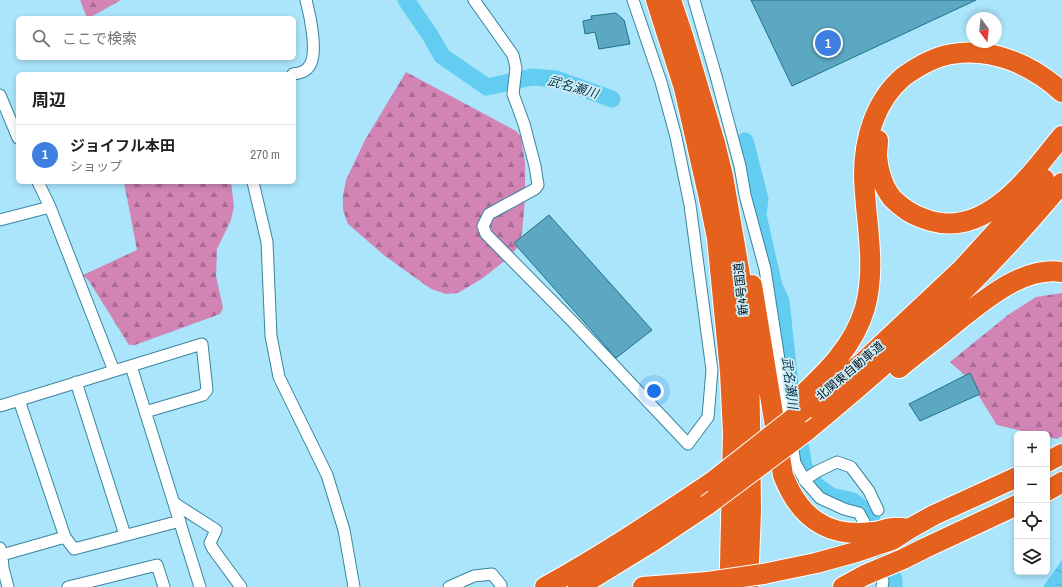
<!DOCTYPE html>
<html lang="ja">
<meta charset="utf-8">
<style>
body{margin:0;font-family:"Archivo Narrow","Noto Sans JP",sans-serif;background:#f2f2f2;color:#202124}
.controls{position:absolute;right:12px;bottom:12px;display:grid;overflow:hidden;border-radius:6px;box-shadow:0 2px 6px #0003}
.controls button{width:36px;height:36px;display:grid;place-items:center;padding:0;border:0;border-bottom:1px solid #e0e0e0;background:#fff;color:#202124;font:20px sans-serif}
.compass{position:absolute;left:966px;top:12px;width:36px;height:36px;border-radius:50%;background:#fff;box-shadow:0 2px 6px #0003;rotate:165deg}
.you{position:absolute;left:654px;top:391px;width:14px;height:14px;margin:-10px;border:3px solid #fff;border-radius:50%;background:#1a73e8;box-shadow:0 0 0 6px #1a73e833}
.badge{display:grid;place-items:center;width:26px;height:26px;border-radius:50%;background:#111827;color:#fff;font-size:13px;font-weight:700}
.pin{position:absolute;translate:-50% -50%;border:2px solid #fff;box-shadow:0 1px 4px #0006}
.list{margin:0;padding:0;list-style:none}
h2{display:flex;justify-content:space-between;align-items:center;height:52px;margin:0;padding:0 16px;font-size:17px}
h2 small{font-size:13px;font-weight:400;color:#757577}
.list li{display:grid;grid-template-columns:26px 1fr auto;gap:12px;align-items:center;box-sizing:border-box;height:60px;padding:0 16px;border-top:1px solid #e0e0e0}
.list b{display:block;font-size:15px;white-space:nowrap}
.list p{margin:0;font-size:13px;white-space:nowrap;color:#757577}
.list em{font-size:13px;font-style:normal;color:#757577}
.icon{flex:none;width:22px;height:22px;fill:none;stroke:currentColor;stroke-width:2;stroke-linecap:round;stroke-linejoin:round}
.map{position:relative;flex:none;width:1062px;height:587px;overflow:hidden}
.search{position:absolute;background:#fff;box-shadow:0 2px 6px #0003;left:16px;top:16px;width:280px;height:44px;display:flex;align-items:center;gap:10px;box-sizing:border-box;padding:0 14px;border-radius:6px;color:#757577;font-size:15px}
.panel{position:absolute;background:#fff;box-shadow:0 2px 6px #0003;left:16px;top:72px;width:280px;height:112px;border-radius:6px}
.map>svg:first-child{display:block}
.forest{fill:url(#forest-firs)}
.water{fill:url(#water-ripples)}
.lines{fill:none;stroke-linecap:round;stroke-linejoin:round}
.river{stroke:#62cdf1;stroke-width:17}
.building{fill:#5ca7c2;stroke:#20718a}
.street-casing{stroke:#38859e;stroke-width:13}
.highway-casing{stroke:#fff;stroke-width:22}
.street{stroke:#fff;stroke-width:11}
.highway{stroke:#e4611e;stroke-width:20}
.highway-bridge-casing{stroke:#fff;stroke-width:22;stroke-linecap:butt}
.highway-bridge{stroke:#e4611e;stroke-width:20}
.labels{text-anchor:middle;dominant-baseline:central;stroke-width:3.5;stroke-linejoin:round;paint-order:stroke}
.street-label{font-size:12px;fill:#00131a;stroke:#d1edf8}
.water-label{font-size:13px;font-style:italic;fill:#033645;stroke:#d1edf8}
</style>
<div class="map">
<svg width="1062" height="587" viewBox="0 0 1062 587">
<defs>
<pattern id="forest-firs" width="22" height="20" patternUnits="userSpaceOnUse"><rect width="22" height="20" fill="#d285b4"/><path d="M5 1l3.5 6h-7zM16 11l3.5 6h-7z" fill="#a86c92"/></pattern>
<pattern id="water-ripples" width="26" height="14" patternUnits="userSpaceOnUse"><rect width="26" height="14" fill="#62cdf1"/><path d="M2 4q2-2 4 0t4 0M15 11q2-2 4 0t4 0" fill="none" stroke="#53afce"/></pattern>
</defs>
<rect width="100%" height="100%" fill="#aae5fc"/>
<path class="forest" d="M80 0H121L89 18H87Z
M406 72 516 131 521 137 525 163V199L522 233 517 248 507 259 483 278 458 293 446 294 431 289 385 256 348 224 343 210V195L346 180 365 140Z
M124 182H231L234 206 231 220 217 249 216 276 223 308 220 314 135 345H129L89 281 83 275 137 250Z
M1062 293V436L1057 439 1047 437V434H1034L997 425 967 377 950 362 1008 315 1036 297Z"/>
<path class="water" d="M1062 560V587H1043Z"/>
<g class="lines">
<path class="river" d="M406 0 430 35 442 56 487 87 532 77 556 79 612 99
M745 141 760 199 758 215 774 286 781 301 791 394 804 467 817 486 831 496 853 501 870 515 894 580V587"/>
</g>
<path class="building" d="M751 0H976L792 86Z
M616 13 624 20 630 44 599 49 595 32 585 34 583 21 592 19 591 16Z
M549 215 652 330 616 358 514 243Z
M970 373 980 394 920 421 909 404Z"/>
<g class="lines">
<defs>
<path id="street" d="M474 0 513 55 516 68 513 94 524 124 535 166 538 185 535 189 489 214 483 226 486 234 572 321 688 444 708 417 712 370 690 205 676 137 661 82 633 0
M694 0 716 76 740 166 745 195 765 269 795 463 806 482 820 498 844 509 859 513 864 522
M293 74C300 73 306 72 310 65 318 52 310 15 306 0
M0 95 18 138
M38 182 50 207 114 371
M253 182 267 242 271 336 279 377 327 475 344 530 354 587
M0 220 50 207
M131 366 200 587
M76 382 125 535
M19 400 65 537
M0 406 202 344 207 390 203 395 145 412
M804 480 818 471 837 462 851 467 869 491 878 510
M174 503 216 530 210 543 213 549 241 587
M0 548 2 555 65 537 74 549 180 521
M2 555 3 568 8 587
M68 587 157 565 164 587
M449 587 474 576 492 574 501 585
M882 587 883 581"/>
<path id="highway" d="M656 0 684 88 708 194 717 238 730 372 733 433 730 566 728 587
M671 0 684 39 715 143 723 176 740 275 749 365 750 419 751 511 748 587
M878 140C878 145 877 151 877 156 878 170 883 187 892 198 895 201 898 204 901 206 910 214 921 218 931 221 988 237 1031 174 1062 136
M752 285 783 475C799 517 827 538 873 532 879 532 885 529 891 528 896 527 903 528 909 529
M899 368C917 353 936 339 954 324 983 301 1022 266 1062 272
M798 399C826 373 854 346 865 308 877 264 865 220 864 175 864 139 875 101 903 77 918 66 934 57 952 54 992 47 1032 65 1062 92
M811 404 863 362 962 269 1044 179
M805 432C862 385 918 337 970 284 1002 252 1033 218 1062 183
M1047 462 1062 454
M1047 491 1062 482
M763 574 816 563 856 552 892 540 909 529 934 515 1017 477
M545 587C603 555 657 519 712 482
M578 587 653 541 707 505
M643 587 708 582
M843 587 865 575 903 559 925 548 1017 505"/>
</defs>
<use href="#street" class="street-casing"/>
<use href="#highway" class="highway-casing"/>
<use href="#street" class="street"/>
<use href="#highway" class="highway"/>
<defs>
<path id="highway-bridge" d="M712 482 805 409
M707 505 805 432
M708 582 763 574"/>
</defs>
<use href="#highway-bridge" class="highway-bridge-casing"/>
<use href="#highway-bridge" class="highway-bridge"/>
</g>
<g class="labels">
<g class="street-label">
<text transform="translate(741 289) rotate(-96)">新4号国道</text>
<text transform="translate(850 371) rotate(-40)">北関東自動車道</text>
</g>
<g class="water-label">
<text transform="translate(573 87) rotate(16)">武名瀬川</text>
<text transform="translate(790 383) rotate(83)">武名瀬川</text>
</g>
</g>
</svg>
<div class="controls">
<button>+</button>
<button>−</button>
<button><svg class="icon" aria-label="locate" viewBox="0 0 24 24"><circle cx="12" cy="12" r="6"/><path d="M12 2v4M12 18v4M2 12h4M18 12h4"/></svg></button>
<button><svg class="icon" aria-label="layers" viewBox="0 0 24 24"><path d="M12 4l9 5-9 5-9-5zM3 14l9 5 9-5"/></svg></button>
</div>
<svg class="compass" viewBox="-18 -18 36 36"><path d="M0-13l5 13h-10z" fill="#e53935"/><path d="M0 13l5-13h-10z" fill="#757577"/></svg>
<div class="you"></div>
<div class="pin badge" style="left:828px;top:43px;background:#3f7fe0">1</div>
<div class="search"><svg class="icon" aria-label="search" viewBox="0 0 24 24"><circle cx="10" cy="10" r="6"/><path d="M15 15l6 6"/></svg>ここで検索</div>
<section class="panel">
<h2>周辺<small></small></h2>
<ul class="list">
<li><span class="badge" style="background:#3f7fe0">1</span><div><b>ジョイフル本田</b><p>ショップ</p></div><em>270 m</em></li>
</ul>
</section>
</div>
